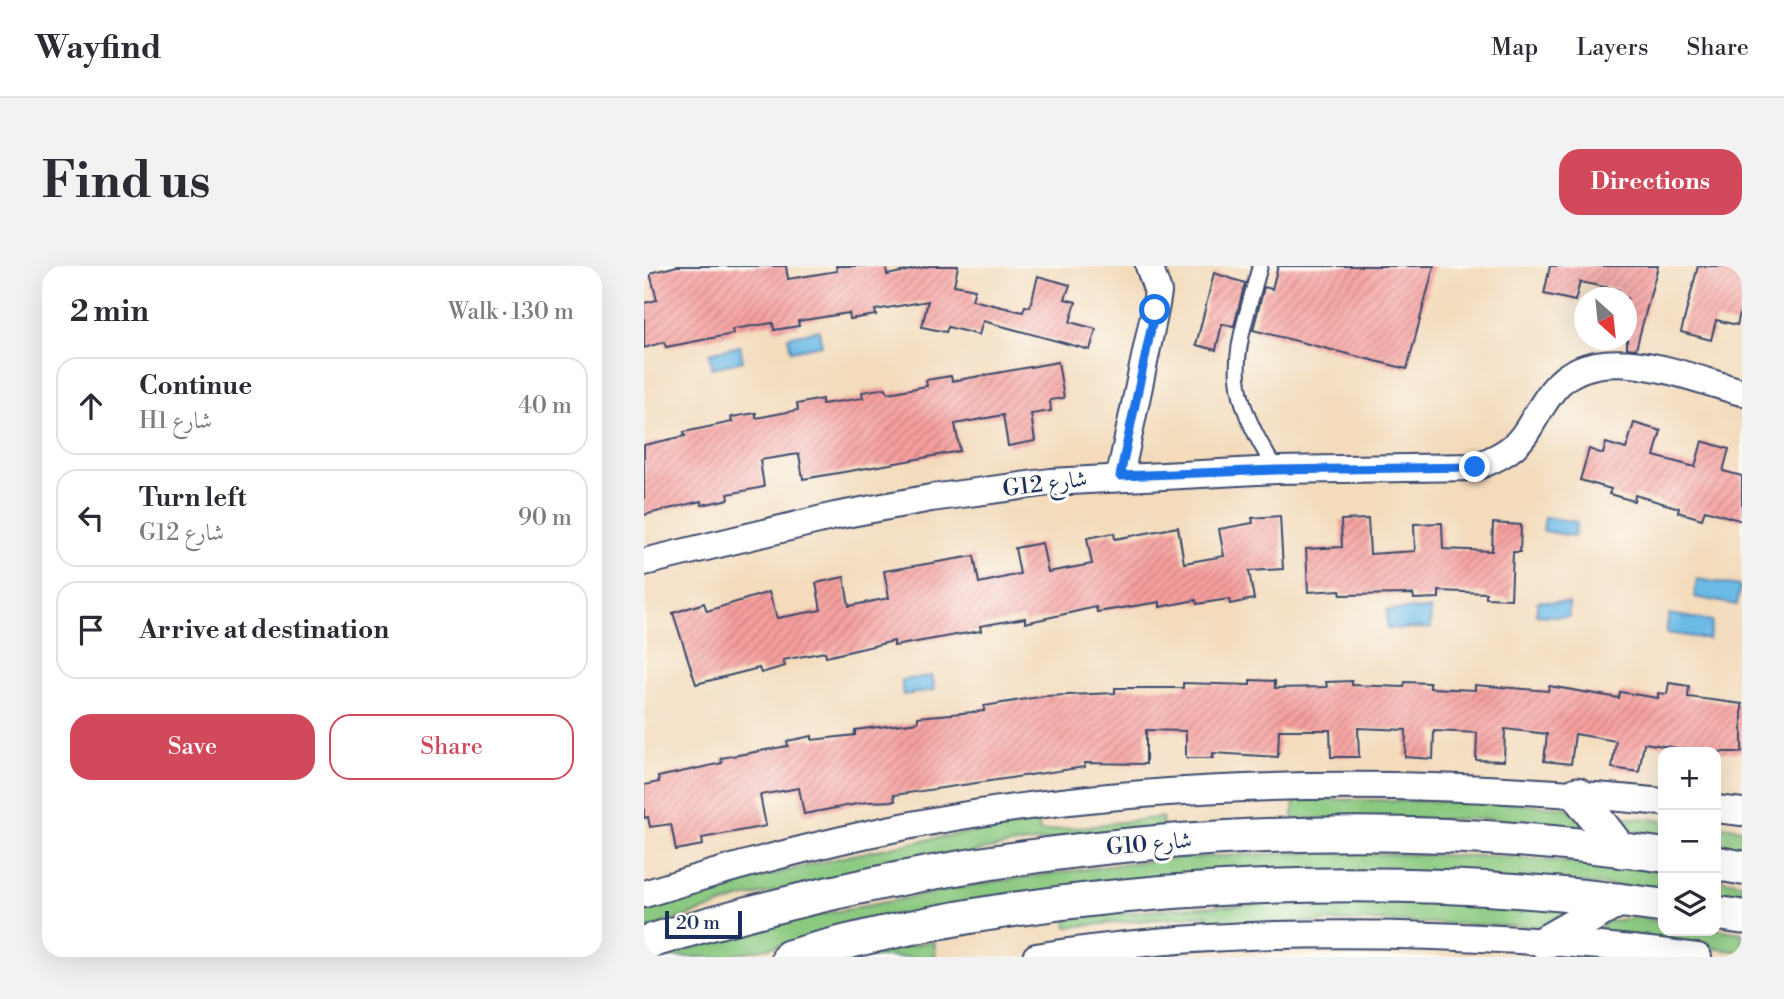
<!DOCTYPE html>
<meta charset="utf-8">
<style>
body{margin:0;font-family:"Libre Bodoni",Amiri,serif;background:#f2f2f3;color:#2b2b33}
.controls{position:absolute;right:21px;bottom:21px;display:grid;overflow:hidden;border-radius:14px;box-shadow:0 7px 28px #0002}
.controls button{width:63px;height:63px;display:grid;place-items:center;padding:0;border:0;border-bottom:2px solid #e1e1e2;background:#fff;color:#2b2b33;font:35px sans-serif}
.compass{position:absolute;left:930px;top:21px;width:63px;height:63px;border-radius:50%;background:#fff;box-shadow:0 7px 28px #0002;rotate:153deg}
.scale{position:absolute;left:21px;bottom:18px;width:77px;box-sizing:border-box;padding-left:7px;border:4px solid #1b2f5e;border-top:0;font-size:19px;line-height:24px;white-space:nowrap;color:#1b2f5e;-webkit-text-stroke:5px #fdfcf7;paint-order:stroke}
.stop{position:absolute;width:21px;height:21px;margin:-16px;border:5px solid #1a73e8;border-radius:50%;background:#fff}
.stop.end{background:#1a73e8;border-color:#fff;box-shadow:0 2px 7px #0008}
.list{margin:0;padding:0;list-style:none}
h2{display:flex;justify-content:space-between;align-items:center;height:91px;margin:0;padding:0 28px;font-size:30px}
h2 small{font-size:23px;font-weight:400;color:#7c7c81}
.list li{display:grid;grid-template-columns:46px 1fr auto;gap:21px;align-items:center;box-sizing:border-box;height:98px;margin:0 14px 14px;padding:0 14px;border:2px solid #e1e1e2;border-radius:21px}
.list b{display:block;font-size:26px;white-space:nowrap}
.list p{margin:0;font-size:23px;white-space:nowrap;color:#7c7c81}
.list em{font-size:23px;font-style:normal;color:#7c7c81}
.actions{display:flex;gap:14px;padding:21px 28px}
.actions a{flex:1;padding:16px 0;border:2px solid #d1495b;border-radius:21px;text-align:center;font-size:24px;color:#d1495b}
.actions .main{background:#d1495b;color:#fff}
.icon{flex:none;width:38px;height:38px;fill:none;stroke:currentColor;stroke-width:2;stroke-linecap:round;stroke-linejoin:round}
.map{position:relative;flex:none;width:1098px;height:691px;overflow:hidden;border-radius:21px}
header{display:flex;align-items:center;gap:42px;box-sizing:border-box;height:98px;padding:0 35px;background:#fff;border-bottom:2px solid #e1e1e2}
header strong{font-size:33px}
nav{display:flex;gap:38px;margin-inline-start:auto;font-size:24px}
.intro{display:flex;align-items:center;justify-content:space-between;box-sizing:border-box;height:168px;padding:0 42px}
h1{margin:0;font-size:49px}
.button{padding:18px 32px;border-radius:21px;background:#d1495b;color:#fff;font-size:24px;font-weight:700}
main{display:flex;gap:42px;padding:0 42px}
aside{flex:1;background:#fff;border-radius:21px;box-shadow:0 7px 28px #0002}
.map>svg:first-child{display:block}
.garden{fill:#8bc980;stroke:#537c6f;stroke-width:2}
.water{fill:#6cbae6;stroke:#4474a2;stroke-width:2}
.building{fill:url(#building-hatch)}
.lines{fill:none;stroke-linecap:round;stroke-linejoin:round}
.service-casing{stroke:#3b496c;stroke-width:18}
.minor-casing{stroke:#3b496c;stroke-width:30}
.tertiary-casing{stroke:#3b496c;stroke-width:37}
.service{stroke:#fff;stroke-width:14}
.minor{stroke:#fff;stroke-width:26}
.tertiary{stroke:#fff;stroke-width:33}
.route{stroke:#1a73e8;stroke-width:9}
.labels{text-anchor:middle;dominant-baseline:central;stroke-width:6;stroke-linejoin:round;paint-order:stroke}
.street-label{font-size:23px;fill:#1b2f5e;stroke:#fdfcf7}
</style>
<header>
<strong>Wayfind</strong>
<nav><a>Map</a><a>Layers</a><a>Share</a></nav>
</header>
<div class="intro"><h1>Find us</h1><a class="button">Directions</a></div>
<main>
<aside>
<h2>2 min<small>Walk · 130 m</small></h2>
<ul class="list">
<li><svg class="icon" aria-label="ahead" viewBox="0 0 24 24"><path d="M12 20V5M6 11l6-6 6 6"/></svg><div><b>Continue</b><p>H1 شارع</p></div><em>40 m</em></li>
<li><svg class="icon" aria-label="left" viewBox="0 0 24 24"><path d="M17 20v-9H6M10 6l-5 5 5 5"/></svg><div><b>Turn left</b><p>G12 شارع</p></div><em>90 m</em></li>
<li><svg class="icon" aria-label="arrive" viewBox="0 0 24 24"><path d="M6 21V4h12l-3 4 3 4H6"/></svg><div><b>Arrive at destination</b></div></li>
</ul>
<div class="actions"><a class="main">Save</a><a>Share</a></div>
</aside>
<div class="map">
<svg width="1098" height="691" viewBox="0 0 1098 691">
<defs>
<pattern id="building-hatch" width="6" height="6" patternUnits="userSpaceOnUse" patternTransform="scale(1.75)"><rect width="6" height="6" fill="#f69e9c"/><path d="M-1 1l2-2M0 6l6-6M5 7l2-2" fill="none" stroke="#c68182"/></pattern>
</defs>
<rect width="100%" height="100%" fill="#fdfcf7"/>
<filter id="ink" filterUnits="userSpaceOnUse"><feTurbulence type="fractalNoise" baseFrequency=".0143" numOctaves="2"/><feDisplacementMap in="SourceGraphic" scale="14" xChannelSelector="R" yChannelSelector="G"/><feConvolveMatrix kernelMatrix="1 2 1 2 8 2 1 2 1" color-interpolation-filters="sRGB"/></filter>
<filter id="wash" filterUnits="userSpaceOnUse"><feTurbulence type="fractalNoise" baseFrequency=".00686" numOctaves="4" result="noise"/><feDisplacementMap in="SourceGraphic" scale="28" xChannelSelector="R" yChannelSelector="G"/><feGaussianBlur stdDeviation="1.57" result="paint"/><feColorMatrix in="noise" values="0 0 0 0 0 0 0 0 0 0 0 0 0 0 0 0 0 1.4 0 .05"/><feComposite in="paint" operator="in"/></filter>
<g filter="url(#wash)">
<rect width="100%" height="100%" fill="#f3dbbc"/>
<path class="garden" d="M650 533 847 536 923 542 943 562 847 553H649Z
M964 550 1019 554V576C995 574 978 571 964 550Z
M518 551 519 561 365 579 98 632 0 664V646C129 604 260 574 394 556L396 566Z
M1072 559 1098 563V586L1072 583Z
M668 586 866 591 1019 605V624L896 614 269 652 79 691H16L147 654 354 615 517 593Z
M1072 613 1098 617V636L1072 632Z
M686 635 816 636 926 643 897 661 723 655 564 658 563 649 423 661 422 653 535 642Z
M991 651 1019 656V665L1072 663 1098 667V686L954 666 960 657Z
M290 675 292 691H207Z"/>
<path class="water" d="M175 64 178 79 147 85 144 71Z
M96 80 99 95 68 102 65 87Z
M901 251 933 256 930 270 899 265Z
M1053 313 1096 320 1093 339 1050 331Z
M894 335 925 337V351L892 349Z
M786 343 787 362 743 363V344Z
M1025 348 1068 355 1065 373 1022 367Z
M288 410 291 424 259 429 257 414Z"/>
<g id="blocks">
<path class="building" d="M33 0H142L144 13 193 5 192 0H242L243 9 286 0H314L310 19 331 23 328 34 379 46 381 40 386 41 394 10 426 19 421 33 432 36 426 56 452 63 446 84 339 55 335 69 304 61 302 66 278 61 284 35 231 44 232 49 206 53 205 47 154 55 155 60 130 64 129 57 88 63 89 68 22 81 20 76 0 82V37L13 34 6 7Z
M634 0H790L763 103 609 64 620 21 628 23Z
M906 0H1014L992 83 983 82V32H973L975 24 936 16 931 35 900 28Z
M1054 0H1098V39L1093 59 1072 54 1067 74 1037 66Z
M570 7 601 17 590 60 578 58 572 84 552 79Z
M414 96 420 132 406 134 407 145 387 148 391 175 364 180 359 149 311 158 316 185 252 197 159 213 155 188 116 194 120 221 84 228 85 233 58 239 57 235 0 249V179L41 170 40 166 88 156 87 151 112 147V152L154 144 153 138 178 133V138L219 132 218 126 242 122 244 127 283 120 282 114 307 110 308 115Z
M990 157 1017 165 1010 190 1051 201 1058 175 1085 183 1079 205 1098 210V255L1061 244 1058 253 1034 246 1035 242 991 229 990 235 965 228 967 223 936 214 945 183 959 188 962 177 982 183Z
M636 250 639 303 605 305 610 333 586 338 585 333 553 338 552 334 516 341V336L453 346 452 341 381 357V352L336 360 337 365 312 369 250 380V375L182 391 181 386 139 394 141 400 117 407 115 402 52 418 29 347 60 337 63 345 125 326 133 352 177 344 172 317 200 311 205 340 245 332 240 305 330 290 335 317 376 308 371 282 398 277 404 306 448 298 443 272 470 267 471 273 534 261 540 297 580 290 575 263 609 257 608 252Z
M724 253 726 288 771 285 770 258 798 257 799 283 848 285 849 257 877 259 876 286H869L867 333 842 332V327L795 325V332L770 333 769 328 697 329 696 324 664 326 662 283 698 281 697 254Z
M606 414 631 415V422L683 421 682 416 708 415V419L760 421 761 416 786 417V422L831 424V419L904 425 905 420 975 432 976 426 1014 432V427L1023 428 1025 417 1045 420 1044 431 1098 438V486H1040V483L1000 477 995 506 968 502 972 475 931 468 927 498 900 495 903 468 861 463 860 495 832 494 833 467 790 465 789 493 761 491 762 464 714 462 715 491H687L686 464H635L634 491 569 487V492H542V465L502 464V498L440 497 441 501 250 529 251 535 223 536 160 548 155 522 116 529 122 560 58 572 59 579 32 584 27 558 6 561 4 551 0 552V519L15 516 14 511 78 497 77 492 144 480 143 475 168 470V474L211 469V464L274 456V451L340 445V440L401 430 471 427V422H539V417L606 419Z"/>
</g>
</g>
<g filter="url(#ink)">
<use href="#blocks" fill-opacity="0" stroke="#3b496c" stroke-width="2"/>
<g class="lines">
<defs>
<path id="service" d="M616 0C590 95 577 115 632 204"/>
<path id="minor" d="M476 210 511 44 514 26 505 0
M0 296 191 250 287 232 407 216 632 204 831 201C887 180 878 165 909 124 951 70 1045 112 1098 126
M1072 543 1098 546
M0 628C106 595 214 567 323 549 553 512 788 513 1019 536
M392 691C551 665 713 664 874 674 934 678 994 682 1054 691"/>
<path id="tertiary" d="M933 528 977 585
M1072 597 1098 602
M1072 647 1098 651
M901 676 975 634
M0 677C329 576 677 541 1019 589
M145 691C414 615 743 601 1019 640"/>
</defs>
<use href="#service" class="service-casing"/>
<use href="#minor" class="minor-casing"/>
<use href="#tertiary" class="tertiary-casing"/>
<use href="#service" class="service"/>
<use href="#minor" class="minor"/>
<use href="#tertiary" class="tertiary"/>
</g>
</g>
<g class="lines" filter="url(#ink)">
<path class="route" d="M511 44 476 210 632 204 831 201"/>
</g>
<g class="labels">
<g class="street-label">
<text transform="translate(401 218) rotate(-7)">G12 شارع</text>
<text transform="translate(505 578) rotate(-5)">G10 شارع</text>
</g>
</g>
</svg>
<div class="controls">
<button>+</button>
<button>−</button>
<button><svg class="icon" aria-label="layers" viewBox="0 0 24 24"><path d="M12 4l9 5-9 5-9-5zM3 14l9 5 9-5"/></svg></button>
</div>
<svg class="compass" viewBox="-18 -18 36 36"><path d="M0-13l5 13h-10z" fill="#e53935"/><path d="M0 13l5-13h-10z" fill="#7c7c81"/></svg>
<div class="scale">20 m</div>
<div class="stop" style="left:511px;top:44px"></div>
<div class="stop end" style="left:831px;top:201px"></div>
</div>
</main>
